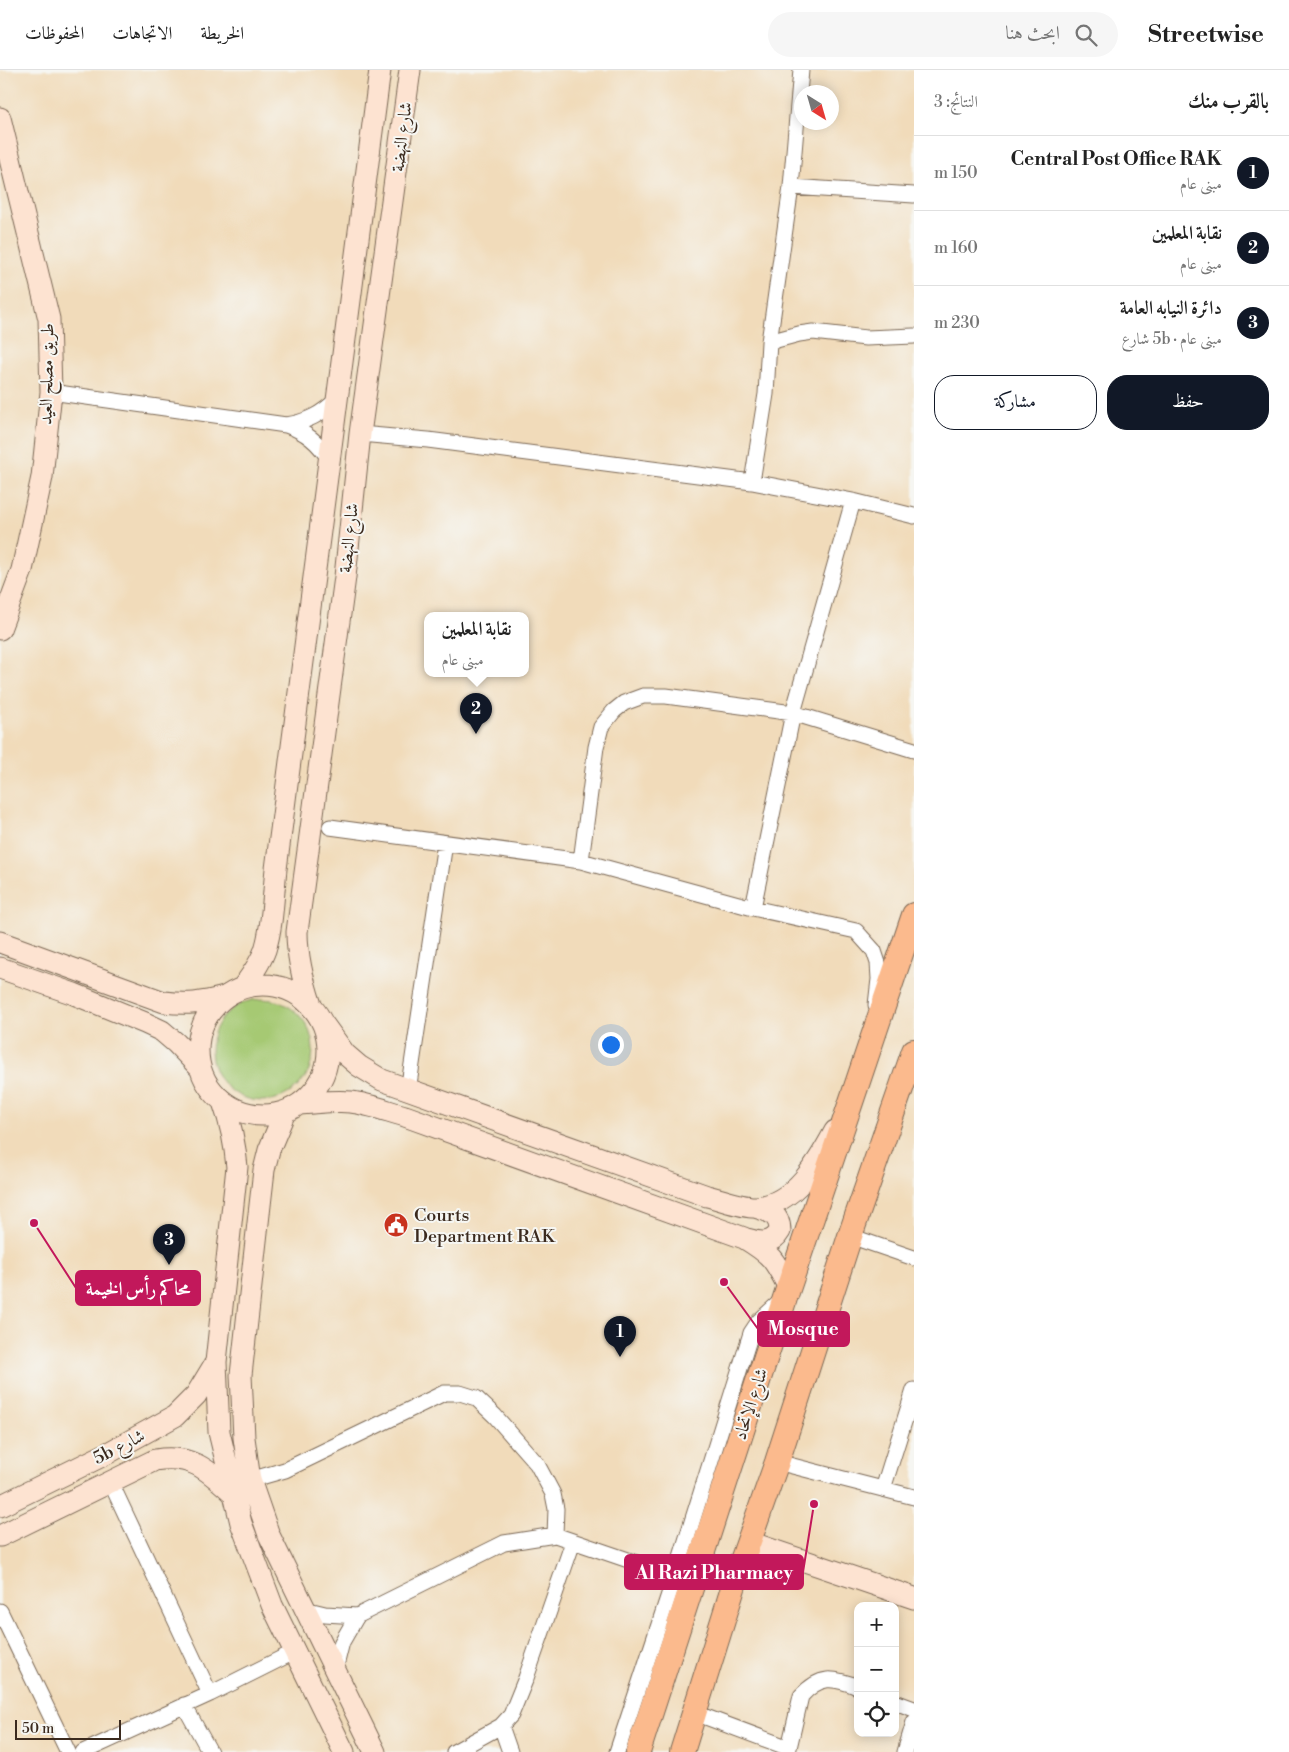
<!DOCTYPE html>
<html lang="ar">
<meta charset="utf-8">
<style>
body{margin:0;font-family:"Libre Bodoni",Amiri,serif;background:#f6f6f6;color:#222;direction:rtl}
.controls{position:absolute;right:15px;bottom:15px;display:grid;overflow:hidden;border-radius:10px;box-shadow:0 2px 12px #0003}
.controls button{width:45px;height:45px;display:grid;place-items:center;padding:0;border:0;border-bottom:1px solid #e0e0e0;background:#fff;color:#222;font:25px sans-serif}
.compass{position:absolute;left:794px;top:15px;width:45px;height:45px;border-radius:50%;background:#fff;box-shadow:0 2px 12px #0003;rotate:143deg}
.scale{position:absolute;left:15px;bottom:12px;width:106px;box-sizing:border-box;padding-left:5px;border:2px solid #3b2a1e;border-top:0;font-size:14px;line-height:18px;white-space:nowrap;color:#3b2a1e;-webkit-text-stroke:4px #f6f6f2;paint-order:stroke}
.you{position:absolute;left:610px;top:974px;width:18px;height:18px;margin:-12px;border:4px solid #fff;border-radius:50%;background:#1a73e8;box-shadow:0 0 0 8px #1a73e833}
.badge{display:grid;place-items:center;width:32px;height:32px;border-radius:50%;background:#111827;color:#fff;font-size:16px;font-weight:700}
.pin{position:absolute;translate:-50% -41px;filter:drop-shadow(0 1px 2px #0008)}
.pin::after{content:'';position:absolute;top:26px;width:18px;height:15px;background:inherit;clip-path:polygon(0 0,100% 0,50% 100%)}
.popup{position:absolute;left:424px;top:542px;width:105px;height:65px;box-sizing:border-box;display:grid;place-content:center;border-radius:10px;background:#fff;filter:drop-shadow(0 1px 4px #0005);font-size:16px;white-space:nowrap;color:#767676}
.popup b{font-size:19px;color:#222}
.popup::after{content:'';position:absolute;left:50%;top:100%;margin-left:-10px;border:10px solid transparent;border-top-color:#fff}
.list{margin:0;padding:0;list-style:none}
h2{display:flex;justify-content:space-between;align-items:center;height:65px;margin:0;padding:0 20px;font-size:21px}
h2 small{font-size:16px;font-weight:400;color:#767676}
.list li{display:grid;grid-template-columns:32px 1fr auto;gap:15px;align-items:center;box-sizing:border-box;height:75px;padding:0 20px;border-top:1px solid #e0e0e0}
.list b{display:block;font-size:19px;white-space:nowrap}
.list p{margin:0;font-size:16px;white-space:nowrap;color:#767676}
.list em{font-size:16px;font-style:normal;color:#767676}
.actions{display:flex;gap:10px;padding:15px 20px}
.actions a{flex:1;padding:11px 0;border:1px solid #111827;border-radius:20px;text-align:center;font-size:18px;color:#111827}
.actions .main{background:#111827;color:#fff}
.icon{flex:none;width:28px;height:28px;fill:none;stroke:currentColor;stroke-width:2;stroke-linecap:round;stroke-linejoin:round}
.map{position:relative;flex:none;width:914px;height:1682px;overflow:hidden;direction:ltr}
header{display:flex;align-items:center;gap:30px;box-sizing:border-box;height:70px;padding:0 25px;background:#fff;border-bottom:1px solid #e0e0e0}
header strong{font-size:24px}
nav{display:flex;gap:28px;margin-inline-start:auto;font-size:18px}
.search{width:350px;height:45px;background:#f6f6f6;display:flex;align-items:center;gap:12px;box-sizing:border-box;padding:0 18px;border-radius:28px;color:#767676;font-size:19px}
main{display:flex}
aside{flex:1;background:#fff}
.map>svg:first-child{display:block}
.grass{fill:#a6c973;stroke:#707a48}
.lines{fill:none;stroke-linecap:round;stroke-linejoin:round}
.street-casing{stroke:#7b6855;stroke-width:17}
.secondary-casing{stroke:#7b6855;stroke-width:23}
.primary-casing{stroke:#7b6855;stroke-width:26}
.street{stroke:#fff;stroke-width:15}
.secondary{stroke:#fde3d1;stroke-width:21}
.primary{stroke:#fbba8d;stroke-width:24}
.labels{text-anchor:middle;dominant-baseline:central;stroke-width:4;stroke-linejoin:round;paint-order:stroke}
.street-label{font-size:18px;fill:#3b2a1e;stroke:#f6f6f2}
.poi-label{font-size:18px;fill:#3b2a1e;stroke:#f6f6f2;text-anchor:start}
.leader{fill:none;stroke:#c2185b;stroke-width:2}
.callout-dot{fill:#c2185b;stroke:#f6f6f2;stroke-width:2}
.callout{fill:#c2185b;stroke:#c2185b;stroke-width:2}
.callout-label{font-size:19px;text-anchor:middle;font-weight:bold;fill:#fff}
</style>
<header>
<strong>Streetwise</strong>
<div class="search"><svg class="icon" aria-label="search" viewBox="0 0 24 24"><circle cx="10" cy="10" r="6"/><path d="M15 15l6 6"/></svg>ابحث هنا</div>
<nav><a>الخريطة</a><a>الاتجاهات</a><a>المحفوظات</a></nav>
</header>
<main>
<aside>
<h2>بالقرب منك<small>النتائج: 3</small></h2>
<ul class="list">
<li><span class="badge">1</span><div><b>Central Post Office RAK</b><p>مبنى عام</p></div><em>150 m</em></li>
<li><span class="badge">2</span><div><b>نقابة المعلمين</b><p>مبنى عام</p></div><em>160 m</em></li>
<li><span class="badge">3</span><div><b>دائرة النيابه العامة</b><p>مبنى عام · 5b شارع</p></div><em>230 m</em></li>
</ul>
<div class="actions"><a class="main">حفظ</a><a>مشاركة</a></div>
</aside>
<div class="map">
<svg width="914" height="1682" viewBox="0 0 914 1682">
<rect width="100%" height="100%" fill="#f6f6f2"/>
<filter id="ink" filterUnits="userSpaceOnUse"><feTurbulence type="fractalNoise" baseFrequency=".02" numOctaves="2"/><feDisplacementMap in="SourceGraphic" scale="10" xChannelSelector="R" yChannelSelector="G"/><feConvolveMatrix kernelMatrix="1 2 1 2 8 2 1 2 1" color-interpolation-filters="sRGB"/></filter>
<filter id="wash" filterUnits="userSpaceOnUse"><feTurbulence type="fractalNoise" baseFrequency=".0096" numOctaves="4" result="noise"/><feDisplacementMap in="SourceGraphic" scale="20" xChannelSelector="R" yChannelSelector="G"/><feGaussianBlur stdDeviation="1.12" result="paint"/><feColorMatrix in="noise" values="0 0 0 0 0 0 0 0 0 0 0 0 0 0 0 0 0 1.4 0 .05"/><feComposite in="paint" operator="in"/></filter>
<g filter="url(#wash)">
<rect width="100%" height="100%" fill="#f1dbba"/>
<path class="grass" d="M211 980a51 51 0 1 1 102 0a51 51 0 1 1-102 0Z"/>
</g>
<g filter="url(#ink)">
<g class="lines">
<defs>
<path id="street" d="M791 117 914 125
M769 272 799 264 813 262 866 268 914 266
M51 322 286 355C306 362 318 372 329 389
M286 355C307 352 322 344 337 329
M360 364 428 370 752 412 853 431 914 446
M752 412 766 324 769 272 791 117 801 0
M330 757 581 791 753 838 856 861 874 881 878 893 879 909 876 935
M581 791 596 677 601 657 614 641 624 633 643 626H666L793 643 914 680
M753 838 793 643 853 431
M408 1021 445 773
M850 1166 914 1188
M777 1392 914 1427
M250 1410 285 1400 444 1323H460L476 1328 495 1346 537 1394 553 1424 556 1439 555 1465
M110 1411 210 1624
M883 1419 914 1320
M304 1539 325 1544 357 1546 504 1473 555 1465 675 1506
M0 1541 68 1682
M335 1600 342 1572 357 1546
M895 1632 914 1639
M184 1635 210 1682
M695 1643 789 1678
M501 1656 510 1682
M83 1682 210 1624 294 1582
M454 1682 501 1656 511 1645 526 1608 573 1472
M617 1682 675 1506 751 1263 759 1251 782 1230
M788 1682 801 1626C820 1605 833 1607 858 1617
M905 1682 914 1652"/>
<path id="secondary" d="M0 48 49 249 51 322 42 407 22 500 0 559
M0 872 164 932C187 935 202 933 225 927
M0 898 74 924 145 953 162 961 176 973 199 997
M198 980a65 65 0 1 1 130 0a65 65 0 1 1-130 0Z
M243 917C251 906 260 894 265 880 273 855 273 825 276 799L380 0
M311 935C303 911 297 888 297 862L345 507 360 364 410 0
M324 955 345 984 359 996 382 1010 707 1126C721 1129 743 1138 756 1137 794 1135 819 1091 835 1061
M223 1032C231 1054 235 1074 237 1097L216 1292 219 1362 241 1453 272 1535 344 1682
M300 1034C317 1033 335 1030 351 1032 369 1034 387 1041 405 1046L744 1168C772 1185 774 1189 789 1218
M285 1042 269 1080 264 1100 259 1144 241 1305 244 1368 250 1410 269 1465 375 1682
M747 1169C761 1173 772 1175 780 1161 780 1144 769 1141 755 1137
M0 1436 108 1383 175 1346 196 1325 216 1292
M0 1466 155 1390C191 1384 207 1399 232 1422
M749 1472 914 1528"/>
<path id="primary" d="M638 1682 785 1228 914 845
M682 1682 738 1502 777 1392 850 1166 914 981"/>
</defs>
<use href="#street" class="street-casing"/>
<use href="#secondary" class="secondary-casing"/>
<use href="#primary" class="primary-casing"/>
<use href="#street" class="street"/>
<use href="#secondary" class="secondary"/>
<use href="#primary" class="primary"/>
</g>
</g>
<defs>
<symbol id="civic-disc" viewBox="-11 -11 22 22"><circle r="9.5" fill="#c8321e" stroke="#f6f6f2"/><path d="M-.6-6.5H3V-4.5H.6V-3L4-1V1h2V6H-6V1h2V-1L-.6-3ZM-1.2 2.5V6h2.4V2.5Z" fill="#fff"/></symbol>
</defs>
<g fill-rule="evenodd">
<use href="#civic-disc" x="382" y="1141" width="28" height="28"/>
</g>
<g class="labels">
<g class="street-label">
<text transform="translate(402 67) rotate(-83)">شارع النهضة</text>
<text transform="translate(47 304) rotate(-89)">طريق مصلح العيد</text>
<text transform="translate(349 468) rotate(-84)">شارع النهضة</text>
<text transform="translate(751 1334) rotate(-72)">شارع الإتحاد</text>
<text transform="translate(119 1377) rotate(-27)">5b شارع</text>
</g>
<g class="poi-label">
<text x="414" y="1145">Courts<tspan x="414" dy="21">Department RAK</tspan></text>
</g>
</g>
<path class="leader" d="M34 1153L76 1218M724 1212L758 1259M814 1434L803 1502"/>
<g class="callout-dot">
<circle cx="34" cy="1153" r="5"/>
<circle cx="724" cy="1212" r="5"/>
<circle cx="814" cy="1434" r="5"/>
</g>
<g class="callout">
<rect x="76" y="1201" width="124" height="34" rx="5"/>
<rect x="758" y="1242" width="91" height="34" rx="5"/>
<rect x="625" y="1485" width="178" height="34" rx="5"/>
</g>
<g class="callout-label">
<text x="138" y="1225">محاكم رأس الخيمة</text>
<text x="803" y="1265">Mosque</text>
<text x="714" y="1509">Al Razi Pharmacy</text>
</g>
</svg>
<div class="controls">
<button>+</button>
<button>−</button>
<button><svg class="icon" aria-label="locate" viewBox="0 0 24 24"><circle cx="12" cy="12" r="6"/><path d="M12 2v4M12 18v4M2 12h4M18 12h4"/></svg></button>
</div>
<svg class="compass" viewBox="-18 -18 36 36"><path d="M0-13l5 13h-10z" fill="#e53935"/><path d="M0 13l5-13h-10z" fill="#767676"/></svg>
<div class="scale">50 m</div>
<div class="you"></div>
<div class="pin badge" style="left:620px;top:1287px">1</div>
<div class="pin badge" style="left:476px;top:664px">2</div>
<div class="popup"><b>نقابة المعلمين</b>مبنى عام</div>
<div class="pin badge" style="left:169px;top:1195px">3</div>
</div>
</main>
